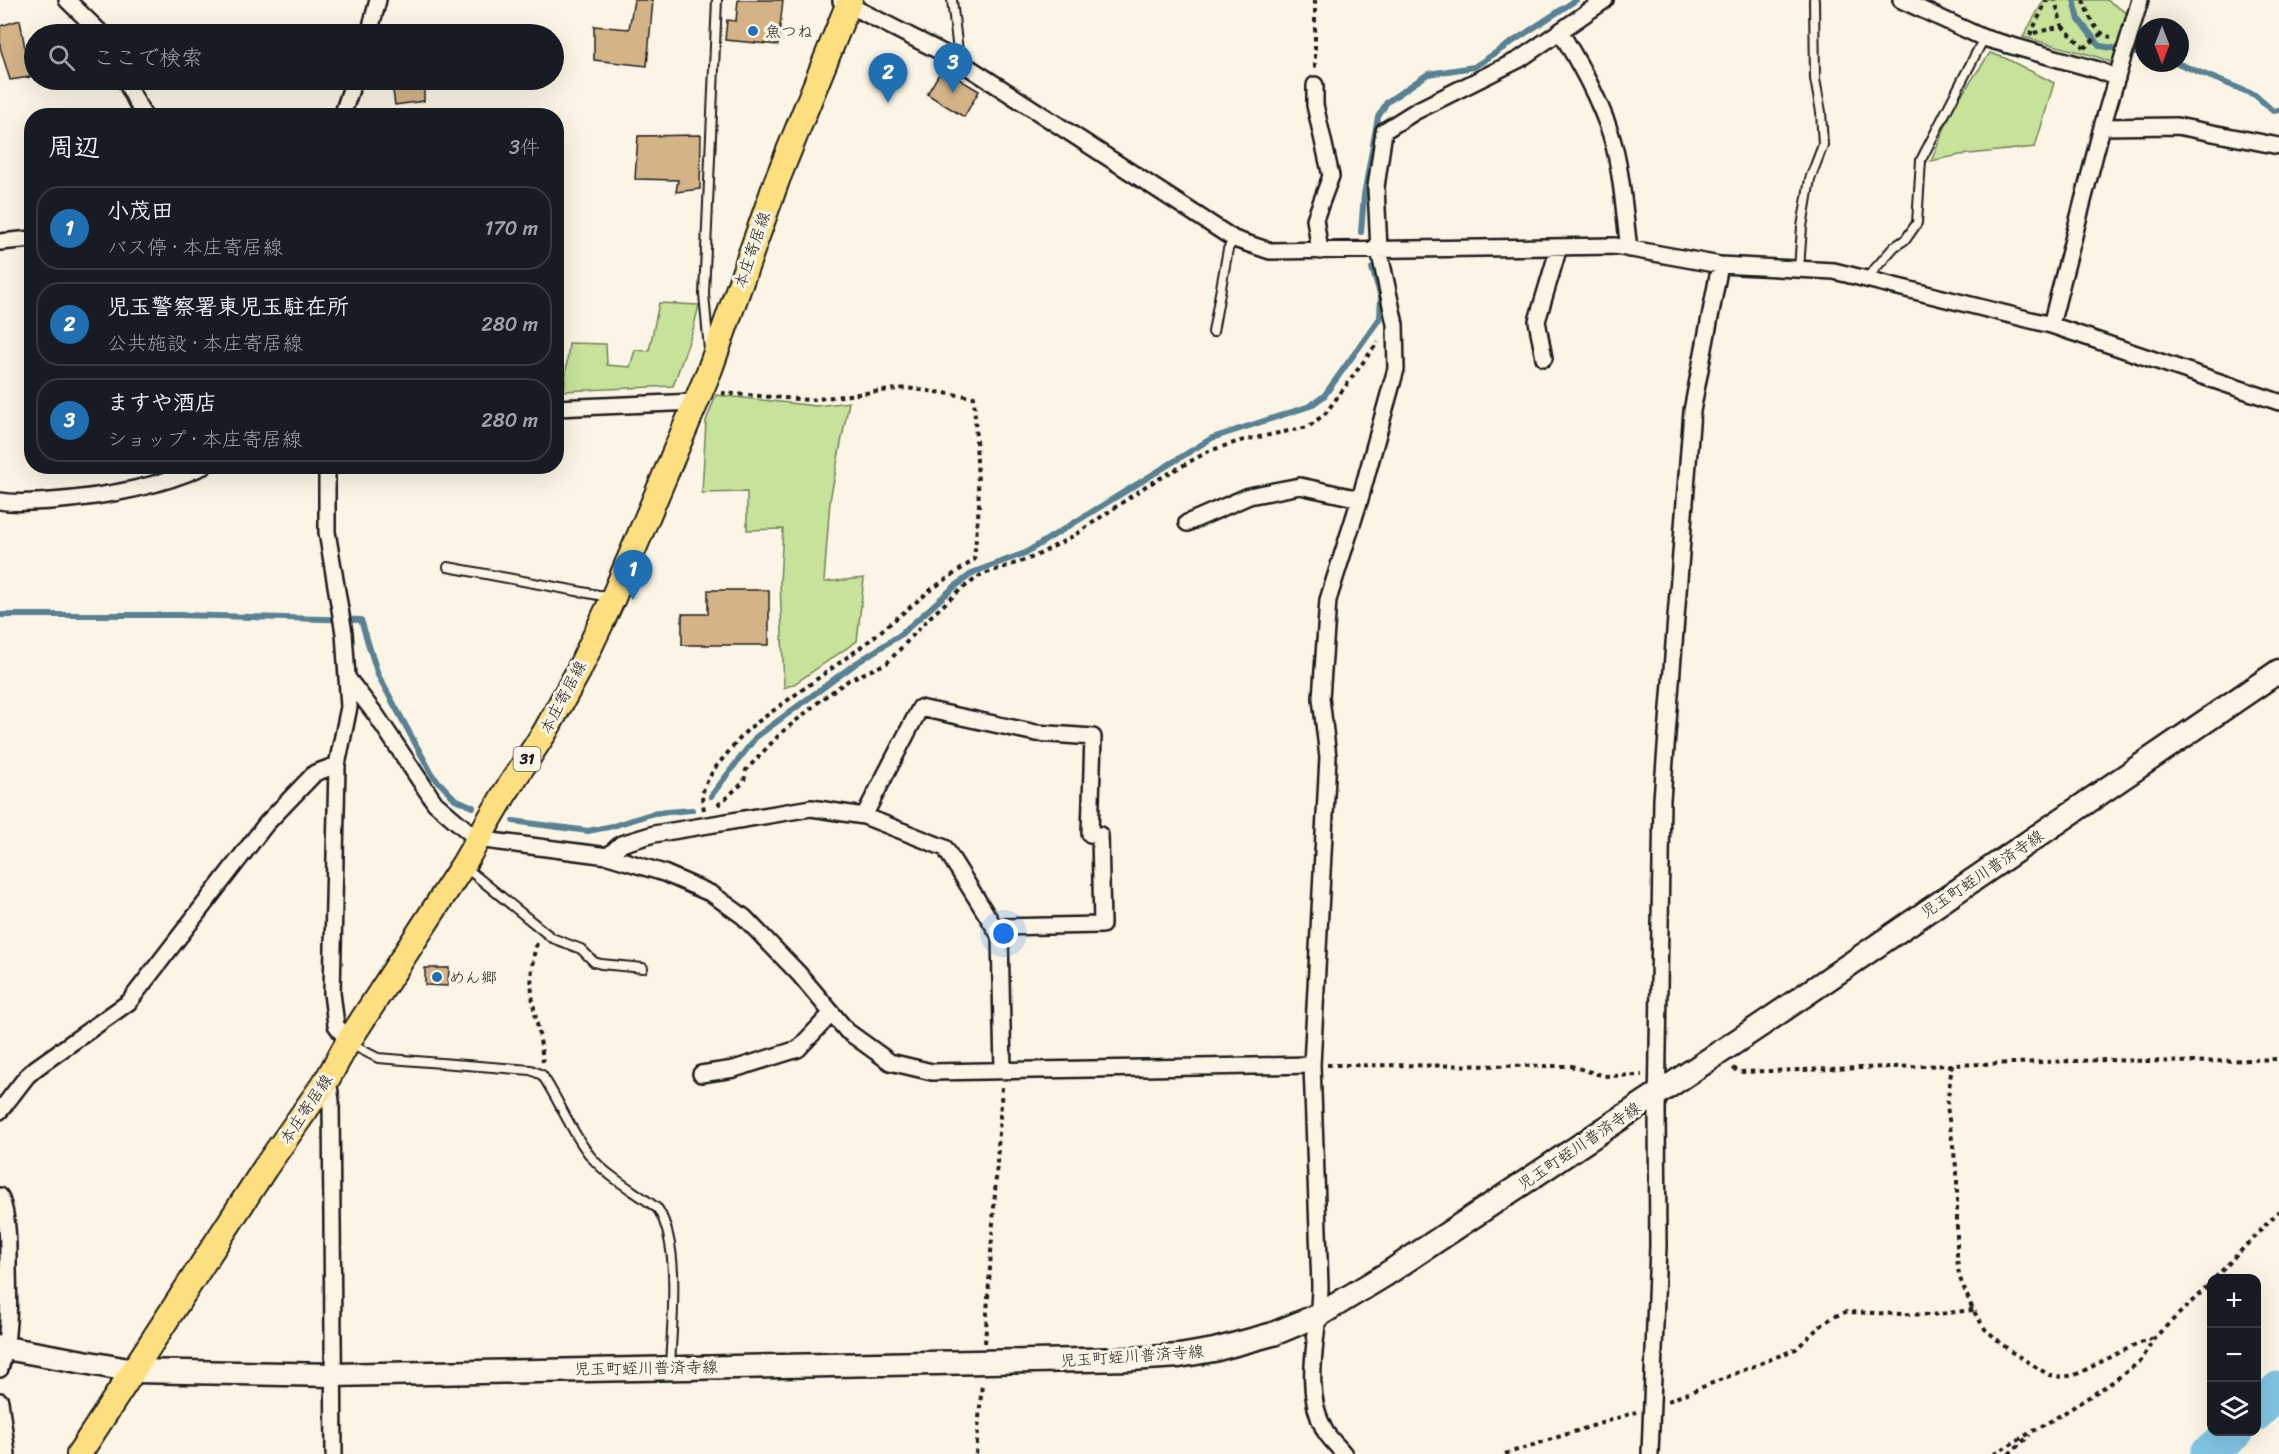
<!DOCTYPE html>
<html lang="ja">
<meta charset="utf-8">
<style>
body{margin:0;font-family:Sriracha,"Klee One",sans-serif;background:#242831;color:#f1f3f6}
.controls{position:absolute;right:18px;bottom:18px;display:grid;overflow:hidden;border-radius:12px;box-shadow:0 6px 24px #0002}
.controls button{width:54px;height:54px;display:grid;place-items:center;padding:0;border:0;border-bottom:2px solid #363941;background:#171b24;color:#f1f3f6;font:30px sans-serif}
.compass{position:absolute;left:2135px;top:18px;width:54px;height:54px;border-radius:50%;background:#171b24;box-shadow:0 6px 24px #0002;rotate:180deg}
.you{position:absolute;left:1004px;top:934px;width:21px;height:21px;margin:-15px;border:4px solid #fff;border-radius:50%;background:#1a73e8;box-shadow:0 0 0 9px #1a73e833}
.badge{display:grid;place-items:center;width:39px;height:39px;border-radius:50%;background:#1f6fb2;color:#fff;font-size:20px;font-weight:700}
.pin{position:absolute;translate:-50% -50px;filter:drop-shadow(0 2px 3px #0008)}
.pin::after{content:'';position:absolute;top:32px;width:21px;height:18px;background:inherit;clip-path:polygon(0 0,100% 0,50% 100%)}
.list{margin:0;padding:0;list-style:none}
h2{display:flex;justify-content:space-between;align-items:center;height:78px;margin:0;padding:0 24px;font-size:26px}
h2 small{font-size:20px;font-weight:400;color:#9ea1a6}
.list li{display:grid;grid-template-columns:39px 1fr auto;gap:18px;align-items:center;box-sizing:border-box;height:84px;margin:0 12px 12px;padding:0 12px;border:2px solid #363941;border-radius:24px}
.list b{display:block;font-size:22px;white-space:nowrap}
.list p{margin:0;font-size:20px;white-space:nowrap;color:#9ea1a6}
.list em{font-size:20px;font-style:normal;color:#9ea1a6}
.icon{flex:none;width:33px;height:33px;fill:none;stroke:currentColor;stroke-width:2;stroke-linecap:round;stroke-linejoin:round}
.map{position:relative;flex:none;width:2279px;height:1454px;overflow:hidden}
.search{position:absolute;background:#171b24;box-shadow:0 6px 24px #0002;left:24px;top:24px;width:540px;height:66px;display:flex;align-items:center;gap:15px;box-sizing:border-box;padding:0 21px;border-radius:33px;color:#9ea1a6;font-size:22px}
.panel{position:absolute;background:#171b24;box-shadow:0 6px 24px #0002;left:24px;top:108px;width:540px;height:366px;border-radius:24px}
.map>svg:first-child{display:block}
.green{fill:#c7e39a;stroke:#72805b;stroke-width:1.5}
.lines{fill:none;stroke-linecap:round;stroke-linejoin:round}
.stream{stroke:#598193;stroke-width:6}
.river{stroke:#81c4e2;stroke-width:36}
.building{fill:#d4b387;stroke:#1c1c1c;stroke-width:1.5}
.lane-casing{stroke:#1c1c1c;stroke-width:12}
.street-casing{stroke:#1c1c1c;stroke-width:20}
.secondary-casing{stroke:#1c1c1c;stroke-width:27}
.primary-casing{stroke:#1c1c1c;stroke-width:28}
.path{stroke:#1c1c1c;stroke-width:4;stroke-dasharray:4.5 4.5;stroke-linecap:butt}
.lane{stroke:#fcf5e5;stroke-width:8}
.street{stroke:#fcf5e5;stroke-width:15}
.secondary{stroke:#fcf5e5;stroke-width:22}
.primary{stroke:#fedf80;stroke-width:24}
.poi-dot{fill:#1f6fb2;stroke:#fcf5e5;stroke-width:2}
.labels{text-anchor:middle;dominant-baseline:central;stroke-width:6;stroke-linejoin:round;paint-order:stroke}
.shield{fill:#fcf5e5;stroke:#5f5d58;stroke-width:1.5}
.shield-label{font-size:15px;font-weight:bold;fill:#1c1c1c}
.poi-label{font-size:16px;fill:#1c1c1c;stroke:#fcf5e5;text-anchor:start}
.street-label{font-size:16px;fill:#1c1c1c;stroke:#fcf5e5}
</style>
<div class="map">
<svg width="2279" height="1454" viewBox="0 0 2279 1454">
<rect width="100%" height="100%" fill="#fcf5e5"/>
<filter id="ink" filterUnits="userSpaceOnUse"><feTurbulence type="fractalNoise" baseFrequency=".0167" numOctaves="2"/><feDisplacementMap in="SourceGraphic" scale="12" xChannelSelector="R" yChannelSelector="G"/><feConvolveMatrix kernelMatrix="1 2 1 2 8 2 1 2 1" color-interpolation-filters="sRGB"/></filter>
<g filter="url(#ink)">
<path class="green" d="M2044 0H2107L2127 13 2113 63 2095 56 2023 37Z
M1990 53 2005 58 2054 83 2035 147 1960 155 1931 161 1954 106Z
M659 303 699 305 693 330 673 386 564 391 569 343 606 344 607 365 630 367 635 350 649 351Z
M716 395 816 406 849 402 830 500 824 582 864 578 857 641 794 684 784 688 780 582 783 529 747 530V492L702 493 706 421Z"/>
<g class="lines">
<path class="stream" d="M2074 0 2079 20 2100 46 2113 48
M2136 53 2144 55
M2177 63 2255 95 2273 111 2279 110
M1361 232 1364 195 1378 117 1387 102 1428 74 1474 67 1576 0
M0 615H178L361 620 378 675 433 776 455 799 473 807
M711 796 756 737 855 664 900 635 953 588 974 572 1025 553 1212 438 1310 406 1324 396 1380 318 1381 297 1372 268
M513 821 588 831 613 826 654 813 692 810"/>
<path class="river" d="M2256 1413 2279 1389
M2208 1454 2235 1432"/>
</g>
<path class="building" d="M634 0H653L647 66 594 60V26L629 29Z
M738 0H783L778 45 725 40 727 20 736 21Z
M20 20 30 77 10 80 0 47V26Z
M942 69 979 91 964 117 927 94Z
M417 80H424V101L395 105 392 84Z
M701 135 700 189 676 192 678 180 635 179 638 136Z
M708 590H769V645H682V614H708Z
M425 968H449L448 986 425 985Z"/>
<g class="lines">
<defs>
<path id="lane" d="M952 0 959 60
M1799 269 1802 227 1810 179 1823 145 1821 112 1815 79 1814 0
M1866 279 1894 247 1906 239 1917 223 1921 160 1984 38
M1213 332 1228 249 1234 239
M709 350 704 294 717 0
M448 567 609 597
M465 867 552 938 581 949 594 962 601 964 643 968
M350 1044 378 1058 531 1070 542 1075C560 1101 571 1133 592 1158 610 1179 637 1192 658 1209 681 1246 672 1322 670 1366"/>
<path id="street" d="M67 0 102 34
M1901 0 1984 38 2098 70 2117 78
M841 1 959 61 1234 239 1270 251 1615 246 1720 265 1834 271 2051 325 2279 402
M1560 31C1580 65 1599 98 1611 135 1622 171 1624 211 1629 249
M369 34 378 0
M125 80 144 116
M1315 85V105L1331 176 1315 219 1320 251
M342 116 354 80
M2102 127 2177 126 2279 146
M0 242 32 239
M2051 325 2102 127 2140 0
M1544 358 1537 321 1559 247
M556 408 695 402
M327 466V532L344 633 349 707 337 765 332 993 336 1025 348 1042
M0 501C17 504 33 502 51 501 103 497 156 488 204 466
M1187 523 1249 496 1300 486 1360 499
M349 680 376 715 435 803 477 839 608 856 664 873 712 894 744 917 799 974 847 1031 890 1062 932 1072 1312 1065
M864 816 920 708 1036 733 1093 737 1090 834 1100 835 1102 925 994 927
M608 856 621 844 654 834 811 808 864 816 945 848 1000 936 1003 1071
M701 1074 734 1069 798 1049 832 1013
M328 1078 331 1101 334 1454
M0 1111 27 1076 36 1068 129 1002 266 824 315 773 337 765
M0 1196C9 1220 8 1244 8 1270 9 1304 10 1336 0 1369
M0 1401 7 1454
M1344 1454C1338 1446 1328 1438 1324 1429 1301 1386 1320 1332 1320 1286L1312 1065 1328 757 1321 698 1328 600 1360 499 1396 369 1395 324 1379 250 1376 187 1384 131 1416 111 1520 59 1605 0
M1650 1454 1658 1246 1657 1112 1662 799 1692 411 1720 265"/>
<path id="secondary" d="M0 1347 134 1371 333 1375 1131 1359 1179 1356 1214 1350 1273 1334 1319 1315 1385 1275 1761 1025 2279 671"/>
<path id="primary" d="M79 1454 265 1168 328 1078 348 1042 463 865 505 793 545 732 578 672 613 598 710 369 777 180 850 0"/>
</defs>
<use href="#lane" class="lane-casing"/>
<use href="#street" class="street-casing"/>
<use href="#secondary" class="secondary-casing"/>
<use href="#primary" class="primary-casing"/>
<path class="path" d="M1315 0V69
M2083 0C2088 14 2095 34 2111 37
M2062 26 2083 47
M2034 33 2062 26 2055 0
M2030 35 2047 0
M2084 48 2102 33
M718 805 744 782 746 770 781 733 826 696 849 680 887 663 930 617 959 591 981 575 1034 557 1075 535 1146 486 1209 451 1240 441 1308 427 1325 414 1378 342
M704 810 702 797 704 787 714 769 748 729 864 645 932 589 974 560 979 505 974 397 906 388 809 400 722 393
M537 943C523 989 539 1018 543 1062
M1952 1064 1947 1106 1957 1173V1257L1959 1276 1973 1310 1985 1329 2010 1351 2049 1375 2062 1377 2075 1375 2129 1348 2155 1337
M1327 1065 1571 1066 1604 1076 1642 1075
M1733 1068 1739 1072 2105 1060 2193 1062 2279 1059
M2215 1278 2279 1211
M985 1343 1002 1087
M1668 1401 1796 1349 1818 1328 1833 1317 1846 1312 1930 1315 1973 1310
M976 1454 982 1383
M1505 1454 1636 1412
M1994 1454 2064 1413 2114 1381 2141 1361 2155 1337 2212 1282
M2009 1454 2030 1435"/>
<use href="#lane" class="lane"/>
<use href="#street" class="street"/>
<use href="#secondary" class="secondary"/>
<use href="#primary" class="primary"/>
</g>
</g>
<g class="poi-dot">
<circle cx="753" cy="31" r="6"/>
<circle cx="437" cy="977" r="6"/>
</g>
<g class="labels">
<rect class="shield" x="513.5" y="747" width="27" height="24" rx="4.5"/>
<g class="shield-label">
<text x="527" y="759">31</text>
</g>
<g class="poi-label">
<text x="765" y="31">魚つね</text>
<text x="449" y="977">めん郷</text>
</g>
<g class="street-label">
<text transform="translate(752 250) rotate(-71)">本庄寄居線</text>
<text transform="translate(563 697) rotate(-62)">本庄寄居線</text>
<text transform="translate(1982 874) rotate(-34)">児玉町蛭川普済寺線</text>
<text transform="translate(306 1109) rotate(-56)">本庄寄居線</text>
<text transform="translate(1579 1146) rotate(-34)">児玉町蛭川普済寺線</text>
<text transform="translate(1132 1356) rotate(-4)">児玉町蛭川普済寺線</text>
<text transform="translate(646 1368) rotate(-1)">児玉町蛭川普済寺線</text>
</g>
</g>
</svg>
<div class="controls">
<button>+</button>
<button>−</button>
<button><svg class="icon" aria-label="layers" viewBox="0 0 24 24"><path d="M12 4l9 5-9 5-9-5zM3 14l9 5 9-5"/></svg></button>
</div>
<svg class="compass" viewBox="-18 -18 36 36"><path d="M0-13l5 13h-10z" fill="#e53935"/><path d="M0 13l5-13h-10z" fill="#9ea1a6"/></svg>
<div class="you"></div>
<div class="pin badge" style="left:633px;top:600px">1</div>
<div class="pin badge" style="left:888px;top:103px">2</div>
<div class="pin badge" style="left:953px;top:93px">3</div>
<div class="search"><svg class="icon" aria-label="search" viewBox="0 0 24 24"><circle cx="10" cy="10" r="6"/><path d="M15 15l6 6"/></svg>ここで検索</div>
<section class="panel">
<h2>周辺<small>3件</small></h2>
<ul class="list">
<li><span class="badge">1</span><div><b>小茂田</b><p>バス停 · 本庄寄居線</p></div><em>170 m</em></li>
<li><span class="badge">2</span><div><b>児玉警察署東児玉駐在所</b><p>公共施設 · 本庄寄居線</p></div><em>280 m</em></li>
<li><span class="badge">3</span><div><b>ますや酒店</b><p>ショップ · 本庄寄居線</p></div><em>280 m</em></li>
</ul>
</section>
</div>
